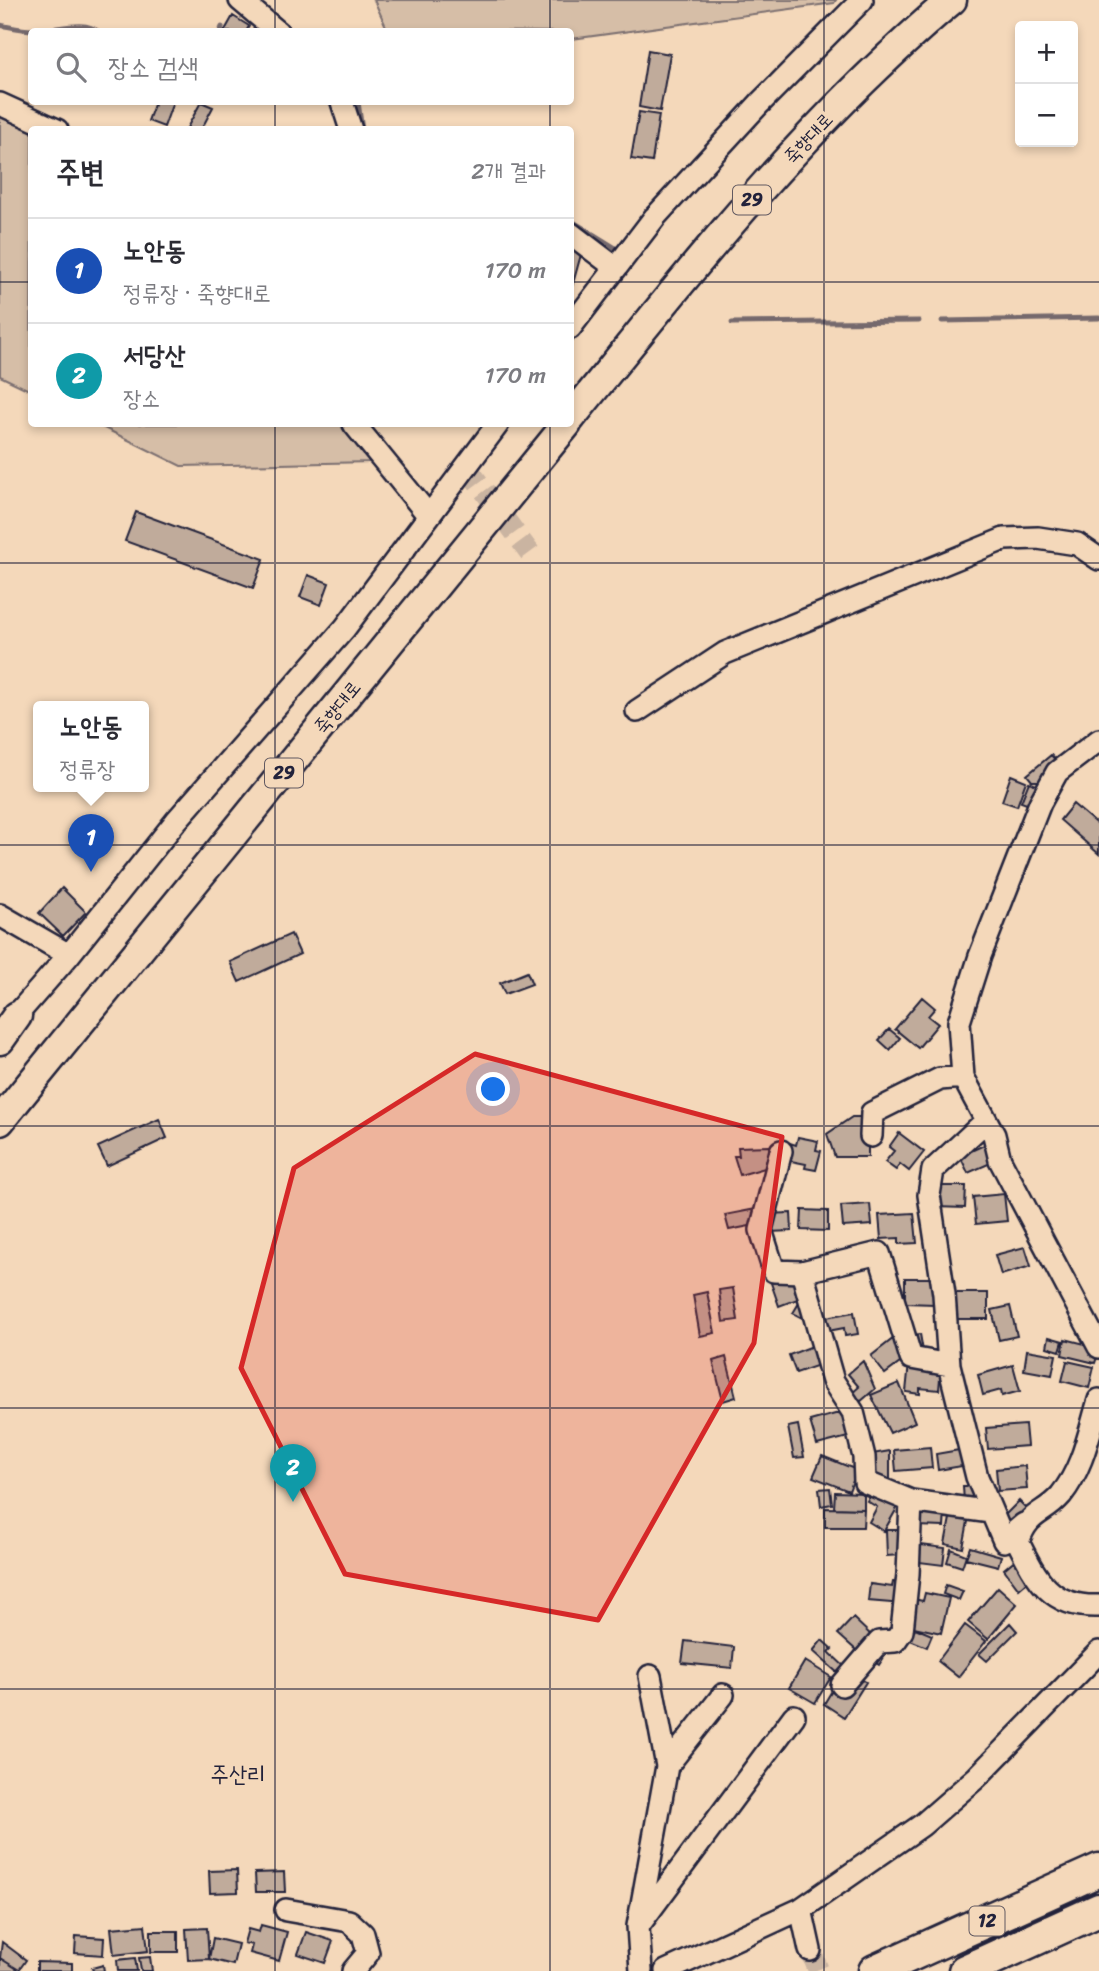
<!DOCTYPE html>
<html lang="ko">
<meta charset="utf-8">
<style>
body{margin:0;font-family:Sriracha,"Poor Story",sans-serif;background:#f2f2f3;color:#2b2b33}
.controls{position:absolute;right:21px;top:21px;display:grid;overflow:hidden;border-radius:7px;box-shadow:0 4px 10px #0003}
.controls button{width:63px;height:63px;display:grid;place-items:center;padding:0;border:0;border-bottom:2px solid #e1e1e2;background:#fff;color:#2b2b33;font:35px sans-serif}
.you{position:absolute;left:494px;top:1090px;width:24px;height:24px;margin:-18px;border:5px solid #fff;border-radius:50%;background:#1a73e8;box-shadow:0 0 0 10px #1a73e833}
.badge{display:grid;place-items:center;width:46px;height:46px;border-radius:50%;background:#1f6fb2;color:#fff;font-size:23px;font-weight:700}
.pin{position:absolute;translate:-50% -58px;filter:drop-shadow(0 2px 4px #0008)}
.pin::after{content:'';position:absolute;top:37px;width:24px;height:21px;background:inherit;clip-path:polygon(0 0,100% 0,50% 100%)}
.popup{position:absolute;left:33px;top:701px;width:116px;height:91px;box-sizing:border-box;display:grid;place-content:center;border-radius:7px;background:#fff;filter:drop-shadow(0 2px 5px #0005);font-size:23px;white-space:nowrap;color:#7c7c81}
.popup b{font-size:26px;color:#2b2b33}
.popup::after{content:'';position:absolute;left:50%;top:100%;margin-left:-14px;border:14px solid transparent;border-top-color:#fff}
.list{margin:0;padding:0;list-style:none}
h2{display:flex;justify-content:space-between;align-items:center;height:91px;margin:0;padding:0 28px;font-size:30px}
h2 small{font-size:23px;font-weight:400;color:#7c7c81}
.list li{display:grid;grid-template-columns:46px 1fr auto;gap:21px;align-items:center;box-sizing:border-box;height:105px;padding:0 28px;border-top:2px solid #e1e1e2}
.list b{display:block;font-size:26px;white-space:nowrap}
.list p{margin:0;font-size:23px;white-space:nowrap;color:#7c7c81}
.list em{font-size:23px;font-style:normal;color:#7c7c81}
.icon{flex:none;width:38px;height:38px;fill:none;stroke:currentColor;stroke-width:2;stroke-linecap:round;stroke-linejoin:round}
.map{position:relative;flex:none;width:1099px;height:1971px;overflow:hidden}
.search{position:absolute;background:#fff;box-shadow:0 4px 10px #0003;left:28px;top:28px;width:546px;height:77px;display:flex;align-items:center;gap:18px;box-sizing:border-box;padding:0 24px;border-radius:7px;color:#7c7c81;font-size:26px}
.panel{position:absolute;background:#fff;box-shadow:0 4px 10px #0003;left:28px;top:126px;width:546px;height:301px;border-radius:7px}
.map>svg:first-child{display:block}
.green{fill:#d6bea7;stroke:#7c7071;stroke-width:2}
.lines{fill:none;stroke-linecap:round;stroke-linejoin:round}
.stream{stroke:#75696d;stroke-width:5}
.building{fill:#c0ab9b;stroke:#22223b;stroke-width:2}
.minor-tunnel{stroke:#cab4a1;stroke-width:21;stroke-dasharray:21 10;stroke-linecap:butt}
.minor-casing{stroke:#22223b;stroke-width:26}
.major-casing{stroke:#22223b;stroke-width:33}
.highway-casing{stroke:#22223b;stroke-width:37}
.minor{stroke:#f4d8ba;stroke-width:21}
.major{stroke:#f4d8ba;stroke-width:28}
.highway{stroke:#f4d8ba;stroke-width:32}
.marked{fill:#d62828;fill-opacity:0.2;stroke:#d62828;stroke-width:5;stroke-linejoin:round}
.grid{fill:none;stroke:#22223b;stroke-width:2;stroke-opacity:0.55}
.labels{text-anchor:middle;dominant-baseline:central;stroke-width:7;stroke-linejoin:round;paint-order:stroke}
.shield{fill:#f4d8ba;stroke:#615961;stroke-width:2}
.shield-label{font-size:18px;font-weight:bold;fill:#22223b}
.street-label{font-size:19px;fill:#22223b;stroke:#f4d8ba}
.quarter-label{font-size:23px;fill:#22223b;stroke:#f4d8ba}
</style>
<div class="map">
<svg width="1099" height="1971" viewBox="0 0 1099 1971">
<rect width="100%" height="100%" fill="#f4d8ba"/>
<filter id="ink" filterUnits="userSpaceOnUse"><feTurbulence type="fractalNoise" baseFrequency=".0143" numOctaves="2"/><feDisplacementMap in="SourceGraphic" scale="14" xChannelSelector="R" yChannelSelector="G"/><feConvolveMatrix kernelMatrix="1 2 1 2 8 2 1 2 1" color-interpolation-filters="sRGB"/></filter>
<g filter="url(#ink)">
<path class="green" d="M374 0H836L834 3 571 39 570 32 388 31Z
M0 109 32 130 31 391 0 376Z
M96 424H353L371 462 181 466Z"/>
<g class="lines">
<path class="stream" d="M0 25C11 27 22 30 33 30 53 32 83 18 99 32
M288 30 290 32
M220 32 222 27
M358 102 362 130
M570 220 617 249
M942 321 1099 318
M732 323 919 321"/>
</g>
<path class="building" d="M233 16 249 26 246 32H224Z
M648 50 670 54 660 111 639 107Z
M155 102H173L164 127 148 121Z
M201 102 213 107 201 130H190L187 128Z
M639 112 659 115 652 162 631 159Z
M570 248 582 251 570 294Z
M136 512 264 559 253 588 125 541Z
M308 575 329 583 321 605 300 597Z
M1051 755 1059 764 1039 781H1032L1027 775Z
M1011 775 1026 781 1017 806 1002 801Z
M1029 782 1039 786 1032 806 1021 802Z
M1073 804 1099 826V854L1060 820Z
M62 888 86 912 63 936 39 913Z
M291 934 300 954 239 982 230 962Z
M527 972 532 984 505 994 500 983Z
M922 997 935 1008 928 1016 938 1024 918 1048 895 1029Z
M889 1029 900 1038 890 1050 879 1040Z
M852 1117H868V1157H835L827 1134Z
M159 1119 167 1138 107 1166 98 1147Z
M899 1133 924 1152 909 1171 900 1164 896 1170 885 1162 894 1151 889 1147Z
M798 1137 818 1141 816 1150 821 1151 816 1170 805 1168 806 1164 786 1160 790 1143 796 1145Z
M984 1145 993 1162 968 1173 960 1156Z
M769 1146 772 1166 740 1175 734 1156H739L738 1147Z
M935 1186H966L965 1208 935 1207Z
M1004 1194 1007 1221 976 1224 973 1197Z
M870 1204 872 1225 843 1227 841 1206Z
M756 1209 760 1224 729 1230 725 1215Z
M802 1210 828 1211V1231L801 1230Z
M791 1213 792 1231 768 1232 767 1214Z
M914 1213 917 1243 899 1244V1238L881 1239 879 1215Z
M1025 1247 1031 1266 1001 1275 995 1255Z
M795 1275 803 1297 779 1306 771 1283Z
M905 1278H935V1304L905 1303Z
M733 1288 738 1320 723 1322 719 1290Z
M707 1292 715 1333 700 1336 693 1295Z
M952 1293H988V1319H952Z
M799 1303 810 1310 804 1319 793 1313Z
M1010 1306 1017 1336 999 1340 992 1310Z
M854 1312 858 1334 845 1336 844 1328 828 1331 826 1317Z
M920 1334 923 1351 914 1353 911 1335Z
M1049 1337 1063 1341 1060 1351 1047 1347Z
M894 1338 908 1357 885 1374 871 1356Z
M1065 1339 1093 1346 1098 1354 1095 1363 1062 1355Z
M815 1345 822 1364 796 1373 789 1355Z
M1027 1350 1056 1355 1052 1375 1024 1370Z
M726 1357 736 1397 723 1401 713 1361Z
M863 1361 875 1389 860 1402 852 1393 859 1387 848 1374Z
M1067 1361 1094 1367 1089 1388 1062 1381Z
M909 1363 941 1366 939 1390 920 1388V1394L906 1392Z
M1013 1365 1020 1391 1002 1396 1001 1390 983 1395 978 1375Z
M899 1383 915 1422 890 1433 871 1395Z
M846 1411 852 1436 817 1445 810 1421Z
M798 1425 804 1457 794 1458 788 1427Z
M1025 1425 1027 1446 988 1449 986 1428Z
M930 1447 932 1468 896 1471 894 1450Z
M965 1449 968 1465 938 1470 936 1454Z
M890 1451V1480L870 1477 872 1454Z
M822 1456 857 1470 849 1491 813 1477Z
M1025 1466 1027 1489 998 1491 996 1469Z
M963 1486H979V1502H964Z
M830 1488 832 1504 821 1506 819 1489Z
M874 1488 900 1503 884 1531 869 1522 877 1507 867 1501Z
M835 1492 864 1493V1509L834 1508Z
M1019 1501 1028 1510 1011 1527 1002 1518Z
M825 1508 864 1509 863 1527H825Z
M917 1510 945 1511 944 1527 917 1526Z
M951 1513 969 1516 963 1548 945 1544Z
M886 1530H899L900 1555 887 1556Z
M921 1545 945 1548 943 1565 919 1562Z
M970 1547 1001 1556 998 1566 966 1558Z
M951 1549 966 1555 962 1567 947 1562Z
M1017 1558 1032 1578 1019 1589 1004 1569Z
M893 1582 905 1583 903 1604 868 1601 870 1584 892 1587Z
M946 1585 963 1591 959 1600 943 1594Z
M998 1587 1017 1604 988 1639 968 1622Z
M925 1593 949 1598 941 1633 905 1625 909 1598 923 1601Z
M853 1618 871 1635 857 1651 838 1634Z
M1010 1623 1017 1631 987 1661 979 1654Z
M965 1625 986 1641 958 1677 938 1661Z
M915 1628 932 1635 927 1647 910 1640Z
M822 1640 832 1649 829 1652 846 1668 840 1675 813 1651Z
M685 1641 734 1647 732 1668 682 1663Z
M878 1649 886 1654 879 1665 871 1660Z
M805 1661 831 1677 815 1703 789 1688Z
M856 1676 866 1682 844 1717 824 1704 833 1689 843 1696Z
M237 1870 238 1892 210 1893 209 1871Z
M284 1872 285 1892H256L255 1873Z
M145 1925 148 1951 114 1955 111 1928Z
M261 1925 287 1932 279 1961 250 1953 252 1945 244 1943 248 1929 259 1932Z
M207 1928 209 1959 188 1960 186 1929Z
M151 1931H178V1952H151Z
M306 1932 333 1941 325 1963 298 1954Z
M76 1936 104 1938 103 1955 75 1953Z
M213 1938 238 1944 233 1965 209 1959Z
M2 1942 26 1960 19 1970 0 1958Z
M150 1957 152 1971H141L139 1958Z
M0 1958 19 1970V1971H0Z
M135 1958 137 1971H118L117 1960Z
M37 1962 72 1963V1971H37Z
M103 1965 104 1971H93L92 1968Z"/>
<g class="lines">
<path class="minor-tunnel" d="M466 466 530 553
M810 1950 819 1971"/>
<defs>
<path id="minor" d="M240 0 278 32
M342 102 351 130
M0 104 57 130
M570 233 616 268
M570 328 655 217 760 103 862 0
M354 424 429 516
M637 711 725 653 1004 539 1038 538 1077 544 1099 559
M1099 740 1057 772 1040 803 980 956 959 1022 963 1077 994 1135 1000 1160 1099 1347
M0 915 69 955
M8 1025 69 955 176 821 345 628 498 424
M986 1121 933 1170 929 1195 944 1294 949 1365 977 1477 1004 1541 1024 1524
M871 1136 872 1113 940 1079 963 1077
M781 1151 761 1230 774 1271 802 1272 879 1253 911 1358 949 1365
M802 1272 833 1381 853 1412 864 1457 865 1482 911 1501 908 1574 902 1631 895 1641 879 1642 842 1685
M1099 1400C1089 1433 1083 1468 1061 1495 1043 1516 1029 1510 1018 1542 1037 1580 1051 1608 1099 1606
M911 1501 991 1512
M667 1766 723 1695
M801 1909 810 1950
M286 1910 349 1921 363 1934 368 1953 353 1971
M642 1921 794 1716
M641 1971 638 1926 667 1766 650 1676
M666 1971 801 1909 922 1825 976 1778 1099 1652"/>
<path id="major" d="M570 419C664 303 756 186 862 82 891 54 920 26 952 0
M0 1040 17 1016
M0 1121 567 424"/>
<path id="highway" d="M875 1971 1099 1870
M965 1971 1099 1910"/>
</defs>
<use href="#minor" class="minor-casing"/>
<use href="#major" class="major-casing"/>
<use href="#highway" class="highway-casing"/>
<use href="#minor" class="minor"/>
<use href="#major" class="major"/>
<use href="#highway" class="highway"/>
</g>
</g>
<path class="marked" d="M475 1054 782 1137 754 1343 598 1620 345 1574 241 1368 294 1168Z"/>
<path class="grid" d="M275 0V32M550 0V32M824 0V1971M275 102V130M550 102V130M0 282H32M570 282H1099M275 424V1971M550 424V1971M0 563H1099M0 845H1099M0 1126H1099M0 1408H1099M0 1689H1099"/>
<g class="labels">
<g class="shield">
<rect x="733" y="185.5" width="38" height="29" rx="5"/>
<rect x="265" y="758.5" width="38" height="29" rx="5"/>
<rect x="969.5" y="1906.5" width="35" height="29" rx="5"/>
</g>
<g class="shield-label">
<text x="752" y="200">29</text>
<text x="284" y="773">29</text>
<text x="987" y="1921">12</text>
</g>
<g class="street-label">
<text transform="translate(808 138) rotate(-47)">죽향대로</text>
<text transform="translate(337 707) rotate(-51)">죽향대로</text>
</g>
<g class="quarter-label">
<text x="238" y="1774">주산리</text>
</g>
</g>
</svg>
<div class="controls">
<button>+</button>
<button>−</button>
</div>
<div class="you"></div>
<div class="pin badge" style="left:91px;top:872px;background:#1a4fb4">1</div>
<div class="popup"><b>노안동</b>정류장</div>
<div class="pin badge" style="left:293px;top:1502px;background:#0f9aa8">2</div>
<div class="search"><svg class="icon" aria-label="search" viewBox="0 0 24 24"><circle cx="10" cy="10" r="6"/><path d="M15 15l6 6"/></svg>장소 검색</div>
<section class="panel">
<h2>주변<small>2개 결과</small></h2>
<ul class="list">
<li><span class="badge" style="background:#1a4fb4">1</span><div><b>노안동</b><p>정류장 · 죽향대로</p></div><em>170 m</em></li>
<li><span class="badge" style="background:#0f9aa8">2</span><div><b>서당산</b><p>장소</p></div><em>170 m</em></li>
</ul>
</section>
</div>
